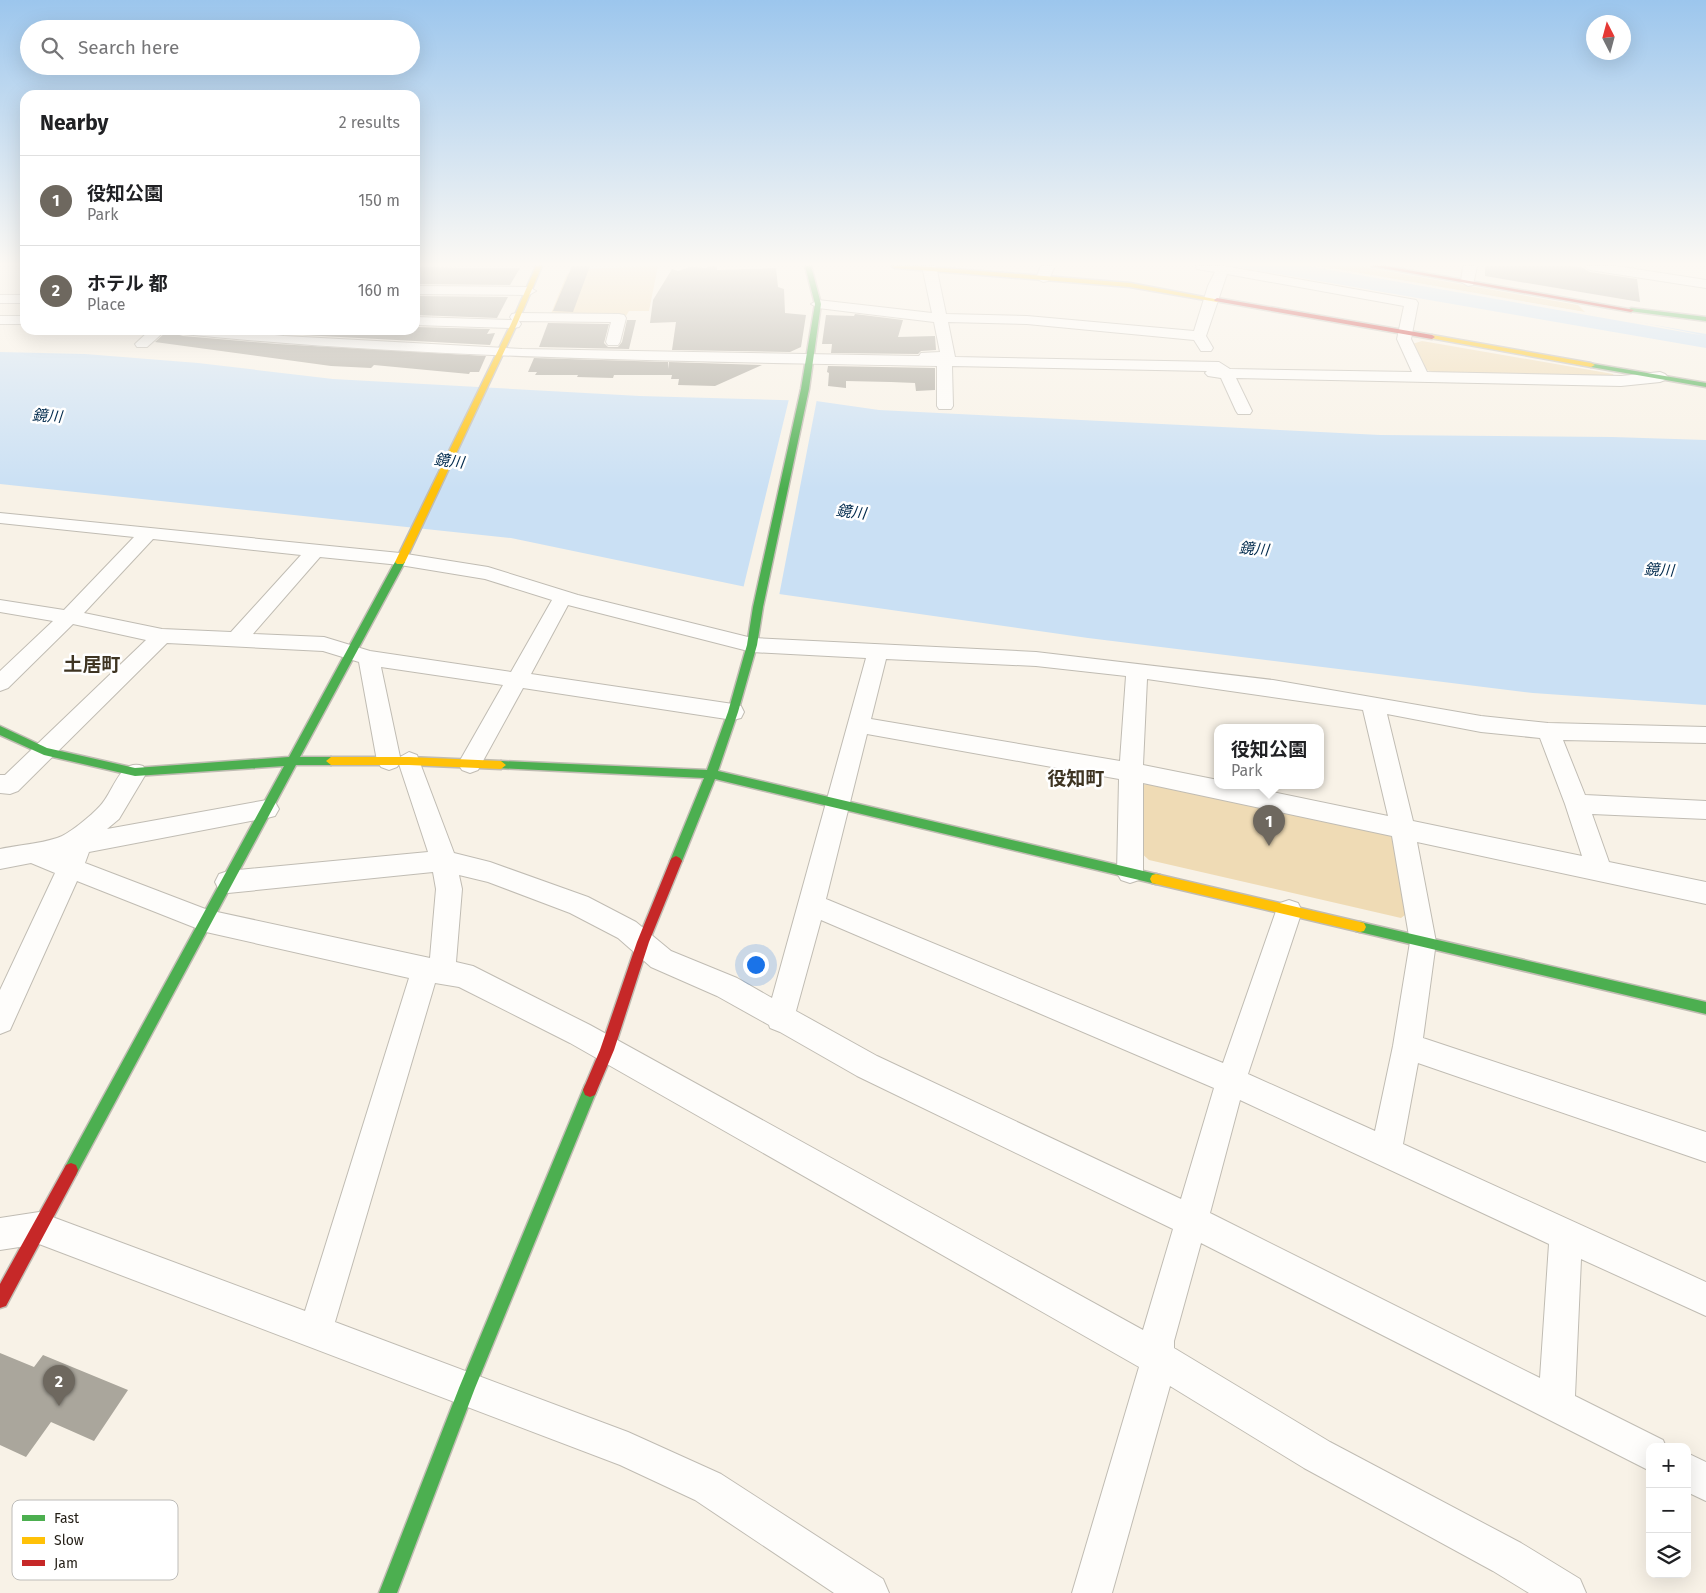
<!DOCTYPE html>
<meta charset="utf-8">
<style>
body{margin:0;font-family:"Fira Sans","Noto Sans JP",sans-serif;background:#f6f6f6;color:#202124}
.controls{position:absolute;right:15px;bottom:15px;display:grid;overflow:hidden;border-radius:10px;box-shadow:0 5px 20px #0002}
.controls button{width:45px;height:45px;display:grid;place-items:center;padding:0;border:0;border-bottom:1px solid #e0e0e0;background:#fff;color:#202124;font:25px sans-serif}
.compass{position:absolute;left:1586px;top:15px;width:45px;height:45px;border-radius:50%;background:#fff;box-shadow:0 5px 20px #0002;rotate:354deg}
.you{position:absolute;left:755px;top:964px;width:18px;height:18px;margin:-12px;border:4px solid #fff;border-radius:50%;background:#1a73e8;box-shadow:0 0 0 8px #1a73e833}
.badge{display:grid;place-items:center;width:32px;height:32px;border-radius:50%;background:#6e685f;color:#fff;font-size:16px;font-weight:700}
.pin{position:absolute;translate:-50% -41px;filter:drop-shadow(0 1px 2px #0008)}
.pin::after{content:'';position:absolute;top:26px;width:18px;height:15px;background:inherit;clip-path:polygon(0 0,100% 0,50% 100%)}
.popup{position:absolute;left:1214px;top:724px;width:110px;height:65px;box-sizing:border-box;display:grid;place-content:center;border-radius:10px;background:#fff;filter:drop-shadow(0 1px 4px #0005);font-size:16px;white-space:nowrap;color:#757577}
.popup b{font-size:19px;color:#202124}
.popup::after{content:'';position:absolute;left:50%;top:100%;margin-left:-10px;border:10px solid transparent;border-top-color:#fff}
.list{margin:0;padding:0;list-style:none}
h2{display:flex;justify-content:space-between;align-items:center;height:65px;margin:0;padding:0 20px;font-size:21px}
h2 small{font-size:16px;font-weight:400;color:#757577}
.list li{display:grid;grid-template-columns:32px 1fr auto;gap:15px;align-items:center;box-sizing:border-box;height:90px;padding:0 20px;border-top:1px solid #e0e0e0}
.list b{display:block;font-size:19px;white-space:nowrap}
.list p{margin:0;font-size:16px;white-space:nowrap;color:#757577}
.list em{font-size:16px;font-style:normal;color:#757577}
.icon{flex:none;width:28px;height:28px;fill:none;stroke:currentColor;stroke-width:2;stroke-linecap:round;stroke-linejoin:round}
.map{position:relative;flex:none;width:1706px;height:1593px;overflow:hidden}
.search{position:absolute;background:#fff;box-shadow:0 5px 20px #0002;left:20px;top:20px;width:400px;height:55px;display:flex;align-items:center;gap:12px;box-sizing:border-box;padding:0 18px;border-radius:28px;color:#757577;font-size:19px}
.panel{position:absolute;background:#fff;box-shadow:0 5px 20px #0002;left:20px;top:90px;width:400px;height:245px;border-radius:15px}
.map>svg:first-child{display:block}
.green{fill:#efdbb5}
.water{fill:#cae0f4}
.pier{fill:#f8f2e7}
.building{fill:#aaa69c}
.lines{fill:none;stroke-linecap:round;stroke-linejoin:round}
.street-casing{stroke:#c0bcb3;stroke-width:2}
.fast-casing{stroke:#c0bcb3;stroke-width:3}
.slow-casing{stroke:#c0bcb3;stroke-width:3}
.jam-casing{stroke:#c0bcb3;stroke-width:3}
.street{fill:#fefdfb;fill-rule:evenodd}
.fast{fill:#4caf50;fill-rule:evenodd}
.slow{fill:#ffc107;fill-rule:evenodd}
.jam{fill:#c62828;fill-rule:evenodd}
.labels{text-anchor:middle;dominant-baseline:central;stroke-width:5;stroke-linejoin:round;paint-order:stroke}
.far-water-label{font-size:15px;font-style:italic;fill:#002a4c;stroke:#fff}
.quarter-label{font-size:19px;font-weight:bold;fill:#3e3422;stroke:#fff}
.key{fill:#fff;stroke:#bdbcb9;stroke-width:1}
.key-label{font-size:14px;fill:#231e16}
</style>
<div class="map">
<svg width="1706" height="1593" viewBox="0 0 1706 1593">
<rect width="100%" height="100%" fill="#f8f2e7"/>
<path class="green" d="M658 266 649 311H629L626 316H550L567 274 580 269Z
M1320 266H1358L1578 305 1585 312Z
M1422 341 1613 374 1615 378 1441 375 1424 369 1412 344Z
M1149 783 1387 834 1396 840 1409 912 1401 918 1149 860 1140 852 1141 786Z"/>
<path class="water" d="M1232 266H1317L1706 334V348Z
M0 352 85 354 198 363 333 379 640 396 816 401 879 410 1380 435 1612 437 1706 440V705L1533 693 1088 638 779 594 511 538 0 484Z"/>
<path class="pier" d="M1308 266H1317L1635 321 1706 336Z
M789 399H817L779 596 743 589Z"/>
<path class="building" d="M572 266H590L573 312 553 311Z
M711 266H717V270L776 268 778 287 784 289 785 313 806 315 801 347 790 352 672 350 676 322 650 323 653 300 672 269 678 271 690 267 706 268Z
M1485 266H1571L1583 268 1590 272 1637 279 1640 302 1485 276Z
M415 267 466 268H520L510 285H513L415 284Z
M415 296 508 297 497 318 415 315Z
M855 314 903 320 898 337 935 336 936 350 921 351 918 354 831 353 832 344H822L826 315 854 316Z
M627 320H636L629 349 539 347 548 323 609 324 604 343 608 347H618L622 342Z
M415 327 490 329 487 334 495 333 490 345 284 334 245 330H415Z
M168 330H174L176 334 183 336 277 344 486 356 479 372H470L469 374 374 365 371 368 331 366 155 342Z
M534 358 668 362V369L669 362 762 365 715 386 678 385 679 379H671L672 375H614L613 378 577 377 578 375H535L537 372H528Z
M828 366 935 368V390L916 391 915 383 891 382 846 381V388L828 386 829 373 827 372Z
M0 1353 34 1367 43 1355 128 1390 94 1441 51 1422 26 1457 0 1445Z"/>
<g class="lines">
<defs>
<path id="street" d="M922 266H936L946 314 1027 316 1194 331 1208 286 1215 272 1197 269 1196 266H1224L1416 300 1418 303 1411 339 1427 372 1621 376 1660 372 1665 374 1668 377 1665 380 1660 382 1621 386 1236 378 1252 411 1250 414H1238L1236 411 1221 378 1208 376 1205 373 1207 371 952 366 953 406 951 409H939L937 406V366C685 361 433 359 183 334L178 333 176 330H227L284 336 522 349 919 356 921 353 940 352 934 322 818 308 811 304 818 300 932 313ZM1227 274 1404 306 1397 339 1412 372 1230 369 1219 362 955 357 948 322 1027 324 1194 340 1201 351H1211L1213 348 1206 336Z
M1041 266H1055L1048 281 1043 282 1036 278Z
M1463 266H1477L1473 285 1468 286 1461 282Z
M1584 266H1616L1706 280V288L1590 270Z
M415 286 529 287 536 291 529 295 415 294Z
M0 295H25V303H0Z
M517 313 619 314 624 315 626 318 620 342 618 345H608L606 342 611 322 519 321 521 324 519 327 514 328 415 325V317L512 320 510 317 512 314Z
M0 316H25V324H0Z
M150 330H166L147 347H137L135 344Z
M0 513 400 553 488 567 578 595 752 638 1036 652 1273 680 1481 716 1548 723 1706 727V743L1563 740 1585 795 1706 801V819L1592 814 1609 862 1706 882V904L1417 842 1436 942 1423 1038 1706 1132V1162L1418 1063 1403 1144 1706 1282V1316L1581 1259 1575 1396 1663 1440 1666 1447H1650V1471L1201 1243 1174 1341V1348L1330 1442 1521 1543 1580 1579 1586 1593H1529L1493 1571 1304 1468 1170 1386 1112 1593H1072L1139 1367 570 1043 459 987 435 983 335 1322 628 1432 721 1474 883 1579 889 1593H834L695 1500 620 1465 39 1244 0 1250V1218L39 1212 305 1311 409 978 206 932 77 881 10 1030 0 1034V990L55 873 31 863 0 869V849C19 845 39 844 57 838 68 835 92 815 100 806 114 792 119 758 143 766L147 772 119 819 107 829 267 800 275 802 279 809 275 816 267 818 89 852 85 863 208 910 430 958 436 889 433 872 228 893 219 890 215 882 219 874 228 871 428 852 399 764 397 767 389 770 381 767 377 761 359 662 323 651 167 643 18 791 10 794 0 793V775H5L146 640 73 624 8 688 0 691V671L53 621 0 612V600L64 610 134 537 0 523ZM153 539 301 555 231 632 162 629 84 613ZM320 557 400 565 485 579 552 600 511 672 370 651 324 637 253 634ZM568 605 752 652 866 658 772 998 737 978 671 951 636 922 588 897 490 862 454 853 417 755 409 752 400 757 381 667 503 685 458 764 462 770 470 773 478 770 523 688 733 720 741 718 744 712 741 706 733 704 531 674ZM886 659 1036 666 1126 676 1120 761 871 719ZM1147 679 1363 710 1388 816 1239 785H1218V780L1143 765ZM1387 714 1481 732 1540 738 1565 804 1582 856 1413 821ZM867 734 1119 779 1117 873 1121 880 1130 883 1139 880 1143 873V783L1392 836 1410 942 1393 1046 1375 1131 1248 1074 1302 911 1298 903 1289 900 1280 903 1276 911 1223 1063 826 899ZM459 875 488 882 570 913 618 938 651 967 717 996 769 1025 770 1028 780 1032 857 1076 1173 1229 1143 1330 590 1025 473 966 456 962 462 889ZM821 920 1214 1088 1181 1199 877 1056 796 1011ZM1240 1100 1549 1244 1540 1378 1210 1213Z
M1687 1453 1706 1462V1501L1687 1492Z"/>
<path id="fast" d="M805 266H811L821 304 809 389 763 607 757 645 738 712 718 771 1156 874 1160 875 1162 879 1160 883 1156 884 715 779 682 861 680 864 676 866 672 864 670 861 704 778 497 768 496 765 501 761 707 770 728 712 747 645 753 607 801 389 815 304Z
M1631 308 1706 317V321L1629 311 1628 310Z
M1588 363 1706 383V387L1591 367 1587 365Z
M400 559 405 562 300 757H331L336 761 331 765H296L76 1175 71 1177 66 1175 64 1170 66 1165 284 766 135 776 44 755 0 735V726L47 748 135 768 289 757 395 562Z
M1360 922 1706 1002V1014L1360 932 1356 931 1354 927 1356 923Z
M590 1083 595 1085 597 1090 475 1388 397 1593H379L459 1388 585 1085Z"/>
<path id="slow" d="M536 266H542L517 324 405 562 403 564H397L395 562 511 324Z
M892 266H918L1130 283 1220 300 1217 302 1130 287 895 268Z
M1432 335 1591 363 1595 365 1591 367 1430 338 1429 337Z
M331 757H409L501 761 506 765 501 769 409 765H331L326 761Z
M1156 874 1360 922 1364 923 1366 927 1364 931 1360 932 1156 884 1152 883 1150 879 1152 875Z"/>
<path id="jam" d="M1371 266H1385L1634 310 1631 312Z
M1217 298 1432 335 1435 337 1432 339 1215 301 1214 300Z
M676 856 680 858 682 861 649 942 614 1050 595 1095 590 1097 585 1095 583 1090 600 1050 637 942 670 861 672 858Z
M71 1163 76 1165 78 1170 76 1175 6 1306 0 1308V1284L66 1165Z"/>
</defs>
<use href="#street" class="street-casing"/>
<use href="#fast" class="fast-casing"/>
<use href="#slow" class="slow-casing"/>
<use href="#jam" class="jam-casing"/>
<use href="#street" class="street"/>
<use href="#fast" class="fast"/>
<use href="#slow" class="slow"/>
<use href="#jam" class="jam"/>
</g>
<linearGradient id="sky" x2="0" y2="1"><stop stop-color="#9cc6ed"/><stop offset="0.54" stop-color="#fcf9f4"/><stop offset="1" stop-color="#fcf9f4" stop-opacity="0"/></linearGradient>
<rect width="1706" height="489" fill="url(#sky)"/>
<g class="labels">
<g class="far-water-label">
<text transform="translate(47 416) rotate(4)">鏡川</text>
<text transform="translate(449 461) rotate(7)">鏡川</text>
<text transform="translate(851 512) rotate(7)">鏡川</text>
<text transform="translate(1254 549) rotate(5)">鏡川</text>
<text transform="translate(1659 570) rotate(3)">鏡川</text>
</g>
<g class="quarter-label">
<text x="92" y="664">土居町</text>
<text x="1076" y="778">役知町</text>
</g>
</g>
<rect x="12" y="1500" width="166" height="80" rx="8" class="key"/>
<rect x="22" y="1515" width="23" height="6" fill="#4caf50"/>
<rect x="22" y="1537" width="23" height="7" fill="#ffc107"/>
<rect x="22" y="1560" width="23" height="6" fill="#c62828"/>
<g class="key-label">
<text x="54" y="1523">Fast</text>
<text x="54" y="1545">Slow</text>
<text x="54" y="1568">Jam</text>
</g>
</svg>
<div class="controls">
<button>+</button>
<button>−</button>
<button><svg class="icon" aria-label="layers" viewBox="0 0 24 24"><path d="M12 4l9 5-9 5-9-5zM3 14l9 5 9-5"/></svg></button>
</div>
<svg class="compass" viewBox="-18 -18 36 36"><path d="M0-13l5 13h-10z" fill="#e53935"/><path d="M0 13l5-13h-10z" fill="#757577"/></svg>
<div class="you"></div>
<div class="pin badge" style="left:1269px;top:846px">1</div>
<div class="popup"><b>役知公園</b>Park</div>
<div class="pin badge" style="left:59px;top:1406px">2</div>
<div class="search"><svg class="icon" aria-label="search" viewBox="0 0 24 24"><circle cx="10" cy="10" r="6"/><path d="M15 15l6 6"/></svg>Search here</div>
<section class="panel">
<h2>Nearby<small>2 results</small></h2>
<ul class="list">
<li><span class="badge">1</span><div><b>役知公園</b><p>Park</p></div><em>150 m</em></li>
<li><span class="badge">2</span><div><b>ホテル 都</b><p>Place</p></div><em>160 m</em></li>
</ul>
</section>
</div>
